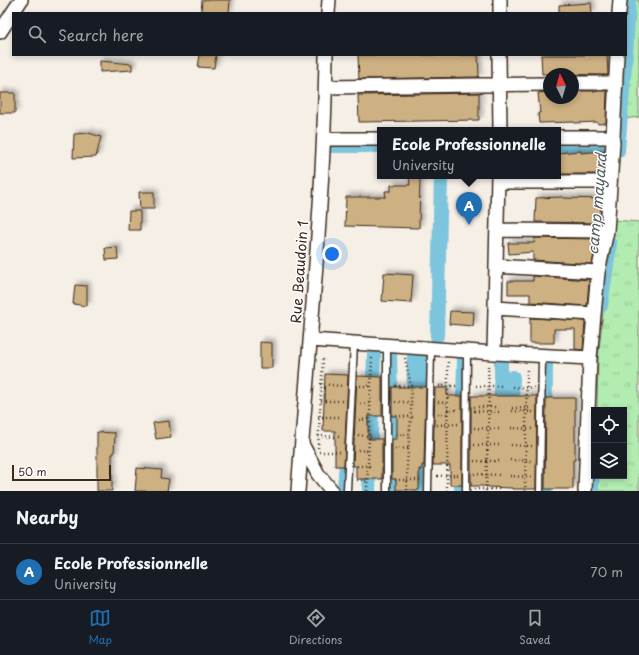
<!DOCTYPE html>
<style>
body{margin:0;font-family:"Playpen Sans",sans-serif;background:#20242c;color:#f1f3f6}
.controls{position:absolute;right:12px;bottom:12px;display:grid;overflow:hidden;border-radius:0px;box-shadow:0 2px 6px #0003}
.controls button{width:36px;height:36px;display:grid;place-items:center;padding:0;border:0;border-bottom:1px solid #363941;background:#171b24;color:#f1f3f6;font:20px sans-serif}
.compass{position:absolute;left:543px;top:68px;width:36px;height:36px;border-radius:50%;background:#171b24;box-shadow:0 2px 6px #0003;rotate:355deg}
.scale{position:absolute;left:12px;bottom:10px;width:99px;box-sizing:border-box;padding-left:4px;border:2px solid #3b2a1e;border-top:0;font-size:11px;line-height:14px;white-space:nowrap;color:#3b2a1e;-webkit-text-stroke:3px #fff;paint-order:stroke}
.you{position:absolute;left:332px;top:254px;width:14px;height:14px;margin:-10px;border:3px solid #fff;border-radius:50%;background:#1a73e8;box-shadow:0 0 0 6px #1a73e833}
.badge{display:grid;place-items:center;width:26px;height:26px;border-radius:50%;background:#1f6fb2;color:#fff;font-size:13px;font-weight:700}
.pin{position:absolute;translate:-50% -33px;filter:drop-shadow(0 1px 2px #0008)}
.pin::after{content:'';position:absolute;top:21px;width:14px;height:12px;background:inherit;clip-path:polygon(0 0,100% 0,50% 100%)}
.popup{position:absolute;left:377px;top:127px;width:184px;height:52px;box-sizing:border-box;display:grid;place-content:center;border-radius:0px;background:#171b24;filter:drop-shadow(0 1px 3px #0005);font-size:13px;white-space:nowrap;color:#9ea1a6}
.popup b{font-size:15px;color:#f1f3f6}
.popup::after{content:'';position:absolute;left:50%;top:100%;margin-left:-8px;border:8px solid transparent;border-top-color:#171b24}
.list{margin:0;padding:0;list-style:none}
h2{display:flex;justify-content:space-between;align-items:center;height:52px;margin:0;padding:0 16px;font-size:17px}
h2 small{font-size:13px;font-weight:400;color:#9ea1a6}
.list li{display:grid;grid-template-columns:26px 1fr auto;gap:12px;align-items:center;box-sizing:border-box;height:56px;padding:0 16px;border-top:1px solid #363941}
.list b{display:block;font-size:15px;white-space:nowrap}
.list p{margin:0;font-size:13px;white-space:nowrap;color:#9ea1a6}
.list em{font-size:13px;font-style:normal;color:#9ea1a6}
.icon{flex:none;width:22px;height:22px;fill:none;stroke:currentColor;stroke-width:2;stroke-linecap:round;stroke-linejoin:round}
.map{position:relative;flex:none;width:639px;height:491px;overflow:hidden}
.search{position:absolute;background:#171b24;box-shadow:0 2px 6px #0003;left:12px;right:12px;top:12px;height:44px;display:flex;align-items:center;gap:10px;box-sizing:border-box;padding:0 14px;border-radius:0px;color:#9ea1a6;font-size:15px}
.sheet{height:108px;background:#171b24}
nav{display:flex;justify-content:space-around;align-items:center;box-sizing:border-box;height:56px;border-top:1px solid #363941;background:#171b24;font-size:11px;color:#9ea1a6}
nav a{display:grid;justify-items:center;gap:2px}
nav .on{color:#1f6fb2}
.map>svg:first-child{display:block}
.grass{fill:url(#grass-tufts);stroke:#768b67}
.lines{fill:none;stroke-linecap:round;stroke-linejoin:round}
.canal{stroke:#7cc5dd;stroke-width:14}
.building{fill:#ceb183;stroke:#3b2a1e;filter:url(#shadow)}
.lane-casing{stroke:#3b2a1e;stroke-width:9}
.street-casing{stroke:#3b2a1e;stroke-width:16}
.path{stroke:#3b2a1e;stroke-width:2.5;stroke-dasharray:1 3;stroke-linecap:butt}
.lane{stroke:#fff;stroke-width:6}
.street{stroke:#fff;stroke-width:13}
.labels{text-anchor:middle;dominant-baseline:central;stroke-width:3;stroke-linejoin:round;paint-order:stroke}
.street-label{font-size:14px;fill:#3b2a1e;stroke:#fff}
.water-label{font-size:15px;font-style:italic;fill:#526061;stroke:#fff}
</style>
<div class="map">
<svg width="639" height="491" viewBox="0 0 639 491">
<defs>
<pattern id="grass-tufts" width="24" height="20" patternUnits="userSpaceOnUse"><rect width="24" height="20" fill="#b2ecb0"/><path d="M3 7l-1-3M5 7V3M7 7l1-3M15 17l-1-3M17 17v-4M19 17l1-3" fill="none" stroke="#9acb97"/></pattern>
<filter id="shadow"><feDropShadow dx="3.5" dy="-3.5" stdDeviation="2" flood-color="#0004"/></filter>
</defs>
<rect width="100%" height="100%" fill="#f5efe6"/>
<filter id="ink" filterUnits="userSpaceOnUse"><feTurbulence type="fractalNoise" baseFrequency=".025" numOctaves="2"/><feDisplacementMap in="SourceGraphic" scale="8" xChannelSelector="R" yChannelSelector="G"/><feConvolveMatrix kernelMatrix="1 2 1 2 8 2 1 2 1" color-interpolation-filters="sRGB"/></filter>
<g filter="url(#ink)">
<path class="grass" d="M627 0H639V117L623 119Z
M613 220 639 222V491H595V476H624V410H597L598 359Z"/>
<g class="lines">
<path class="canal" d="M327 146H380
M558 148H618
M618 151 627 42 629 0
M601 306 610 244
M437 336 441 176
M390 354 393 491
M413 406 414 356
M501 415V361
M512 415 513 377
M410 464V473L420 480V491
M344 488 346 463
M422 488 426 403 422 357
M369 491 374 354
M461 491 464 359
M545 491 546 363
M592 491 594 424"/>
</g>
<path class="building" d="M202 0H230L229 13H201Z
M591 3 592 13H559V5Z
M200 55H216L214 68 198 67Z
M358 55H478L479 76 478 77 359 79Z
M541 55H607L608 75 542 74Z
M100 61 132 64V70L100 72Z
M573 91H607L606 123 598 124 597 122 574 123V122L539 123 538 113H540L538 93 548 92 549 98H574Z
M0 93H15V113H0Z
M479 93V120L359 122 358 95Z
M89 133 101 137 96 157 73 158 74 134Z
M581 151V153L604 151 603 174H558V153Z
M409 176H420L419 228 345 226 346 197H386L385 191H391V185H410Z
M139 192H154V209H140Z
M563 197V198L601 199 600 223 535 222 536 198Z
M129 211H140V230H128Z
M535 238 596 239V245L592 264 533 260V252L509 254 508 243H534Z
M117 247 118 259 106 260 105 248Z
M384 273 413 275 411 303 382 301Z
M533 276 589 280 587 306 530 302V294H508V281H533Z
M75 285 87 286V306L73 304Z
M450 311 474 312 473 326 449 324Z
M530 318 585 321 583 350 575 349V329H554V343H530Z
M260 342 272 343V368H260Z
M325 374 347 375 348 376 344 466H335V431H323Z
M357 376 382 377V416H369L368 417V439H382V479H357L356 478V466H353Z
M392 387H426L424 465H422V469H419V490H396V479H392V439H397V416H392Z
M435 388H447V396H462V485H450V465H433Z
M471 396H537L536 489H512V488L488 487V486H471Z
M546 398H575V460H573V489H545Z
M169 421 171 437 156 439 153 423Z
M97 432 115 433 114 454H112V491H97Z
M137 468 162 470 161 478 169 479 167 491H135Z"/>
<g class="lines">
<defs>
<path id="lane" d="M347 490 354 343
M387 491V346
M428 491 431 349
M466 491 467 351
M540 491 542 356"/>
<path id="street" d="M328 13 329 0
M500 13V0
M619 13 620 0
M0 32 21 0
M499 55 500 130
M573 83H616
M326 87 549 84
M558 137H613L617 55
M324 139H380
M498 182H610
M497 230 607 231
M496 266 598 272
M495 308 594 314
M311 340 494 353 590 358
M494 353 498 176
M302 444 318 474 332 491
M298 491C309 346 324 201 326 55
M585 491 590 358 598 272 607 231 613 142"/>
</defs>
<use href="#lane" class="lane-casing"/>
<use href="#street" class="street-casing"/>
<path class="path" d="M405 358 411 386V416L407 464V491
M320 384 343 386
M360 386H371
M395 386H412
M439 386H458
M476 386H501
M513 387 534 388
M321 401H342
M395 402H413
M438 402 447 403
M360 404 372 403
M474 407H501
M512 408H532
M447 410H459
M474 411 501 412
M512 411 533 412
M438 414H447
M396 416 413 417
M318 417H341
M359 420 370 419
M437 425 458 424
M474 428 501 429
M511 428 533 429
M358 435 371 437
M396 435 409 434 411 436
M318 436 341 437
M474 445H501
M511 445 532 446
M318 448 323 359
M395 449 408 448
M358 450 370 451
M319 452H340
M510 460 532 461
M474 461H501
M357 466H370
M474 474 500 475
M437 476 458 475
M510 476 531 477
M357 480 368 481
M395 480H420
M474 489H500
M367 491 372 356
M447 491 448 362
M486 491C487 449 490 407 488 365
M525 491 527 368"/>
<use href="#lane" class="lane"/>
<use href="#street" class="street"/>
</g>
</g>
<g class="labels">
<g class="street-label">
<text transform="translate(299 272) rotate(-86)">Rue Beaudoin 1</text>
</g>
<g class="water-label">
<text transform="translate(596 204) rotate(-85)">camp mayard</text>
</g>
</g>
</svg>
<div class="controls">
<button><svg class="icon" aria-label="locate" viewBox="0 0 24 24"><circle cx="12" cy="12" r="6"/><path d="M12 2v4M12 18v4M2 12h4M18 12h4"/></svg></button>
<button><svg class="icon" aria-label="layers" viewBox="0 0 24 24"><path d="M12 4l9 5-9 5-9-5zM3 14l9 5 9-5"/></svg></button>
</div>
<svg class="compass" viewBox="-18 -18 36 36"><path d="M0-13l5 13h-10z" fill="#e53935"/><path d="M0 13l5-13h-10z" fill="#9ea1a6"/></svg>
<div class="scale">50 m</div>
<div class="you"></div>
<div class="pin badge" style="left:469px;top:225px">A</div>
<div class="popup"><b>Ecole Professionnelle</b>University</div>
<div class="search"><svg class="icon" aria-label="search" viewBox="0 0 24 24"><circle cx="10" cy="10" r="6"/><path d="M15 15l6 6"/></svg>Search here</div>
</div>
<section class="sheet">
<h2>Nearby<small></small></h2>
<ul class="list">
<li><span class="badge">A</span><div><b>Ecole Professionnelle</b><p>University</p></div><em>70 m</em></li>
</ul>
</section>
<nav>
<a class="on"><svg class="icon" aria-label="map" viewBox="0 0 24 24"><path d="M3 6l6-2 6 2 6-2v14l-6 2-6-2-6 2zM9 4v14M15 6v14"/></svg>Map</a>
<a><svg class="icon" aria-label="directions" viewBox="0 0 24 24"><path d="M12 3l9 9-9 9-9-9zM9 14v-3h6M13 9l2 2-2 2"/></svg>Directions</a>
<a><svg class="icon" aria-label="saved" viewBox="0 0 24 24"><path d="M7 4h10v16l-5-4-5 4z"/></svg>Saved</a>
</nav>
